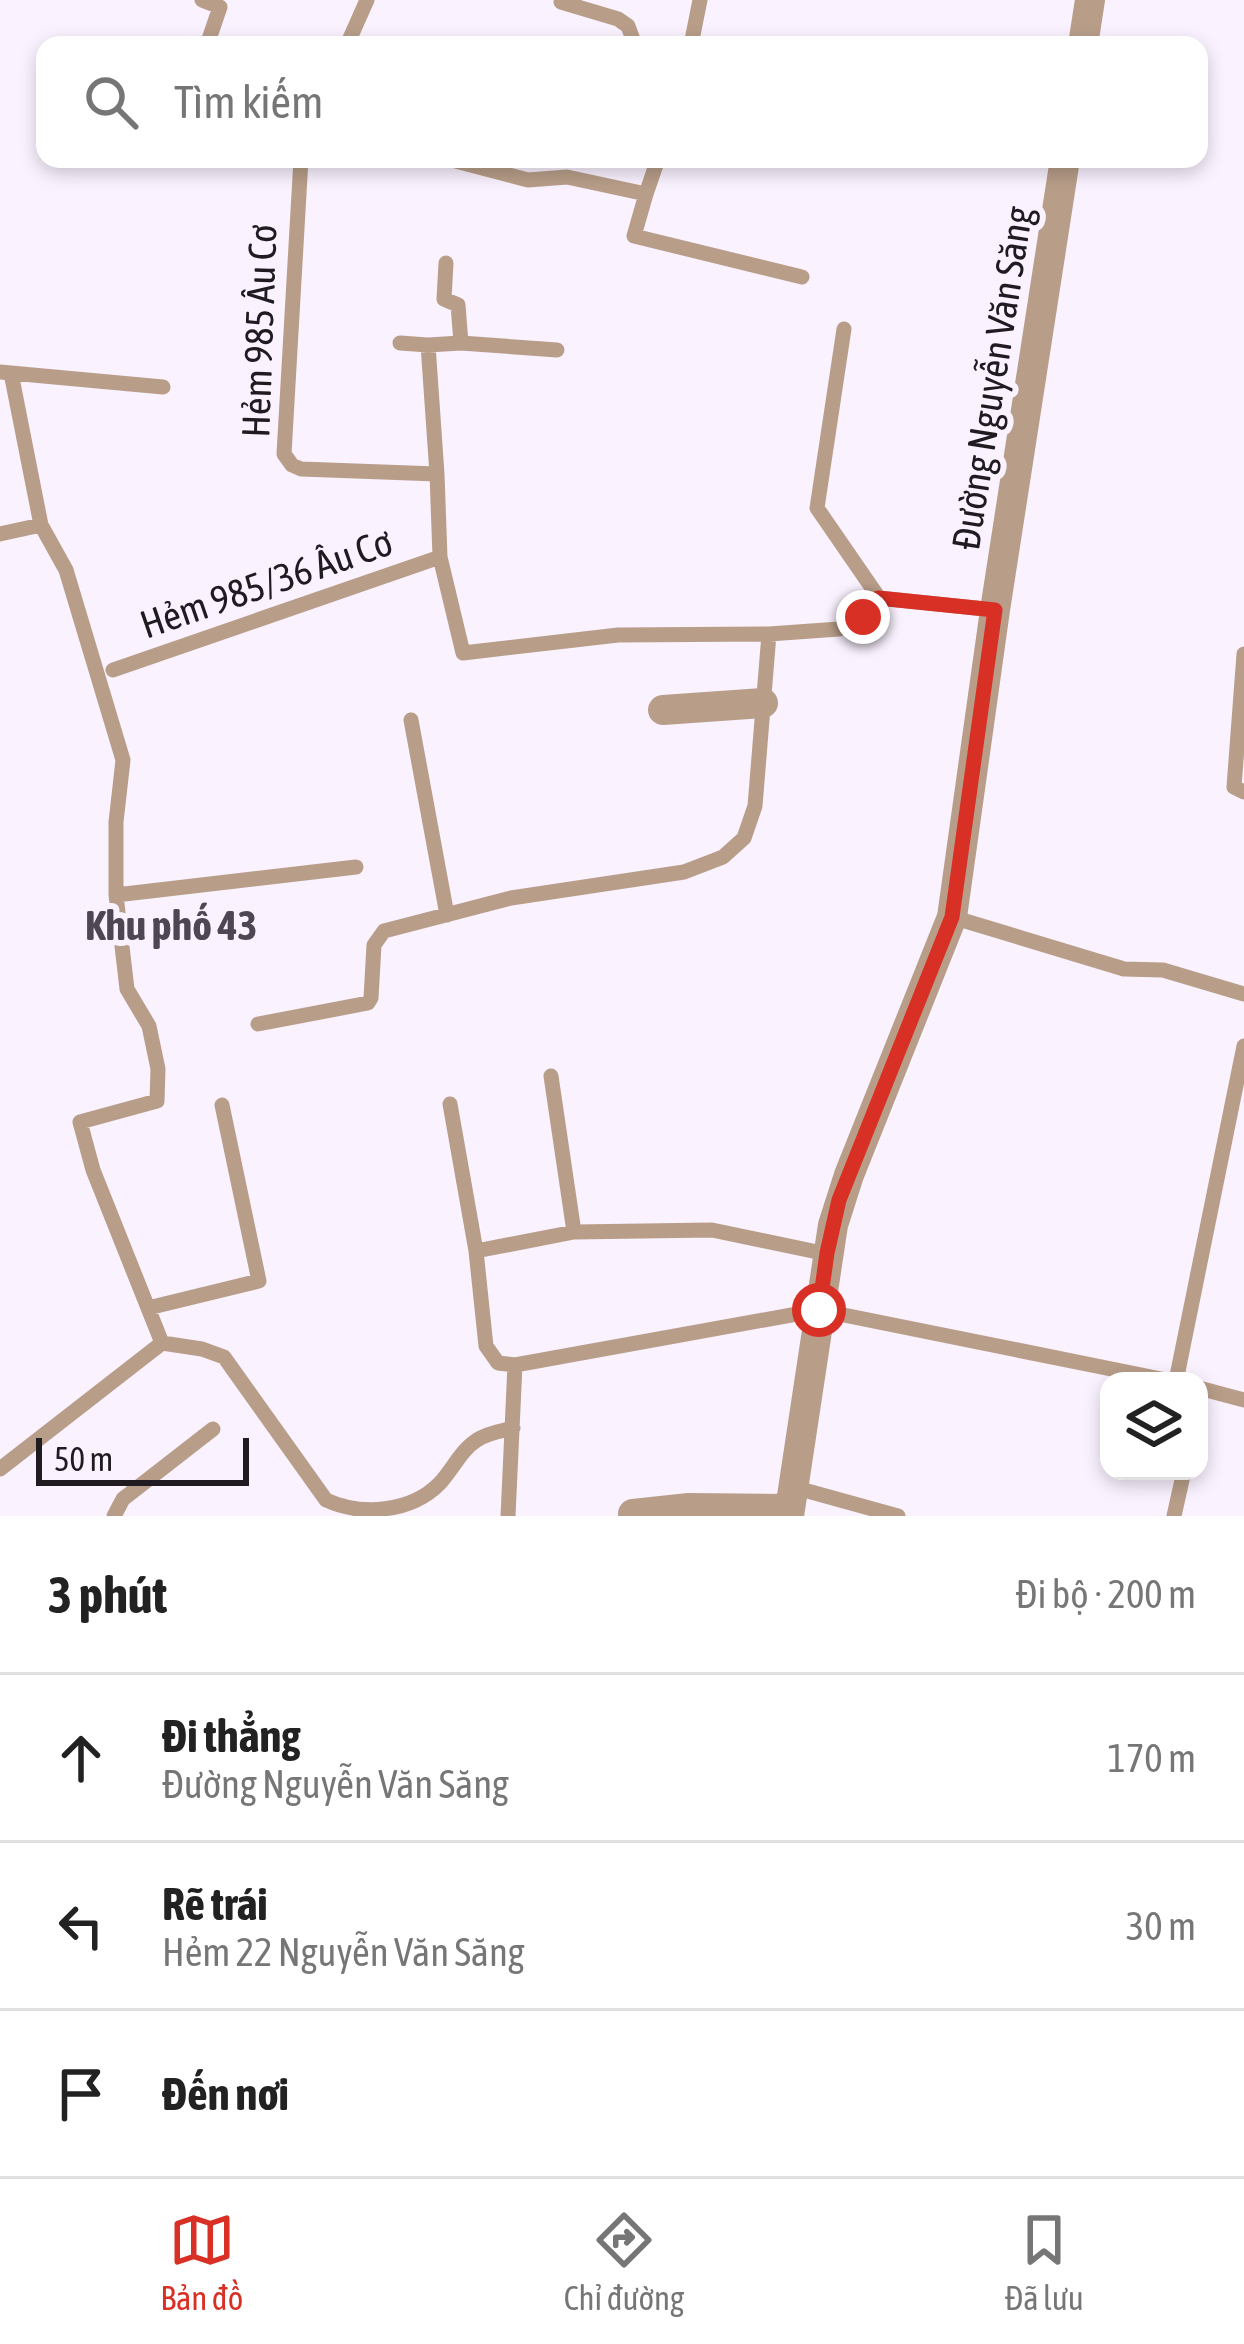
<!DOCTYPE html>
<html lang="vi">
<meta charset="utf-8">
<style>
body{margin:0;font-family:"Asap Condensed",sans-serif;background:#f6f6f6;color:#222}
.controls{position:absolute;right:36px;bottom:36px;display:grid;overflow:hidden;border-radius:24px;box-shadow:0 6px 18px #0003}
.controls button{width:108px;height:108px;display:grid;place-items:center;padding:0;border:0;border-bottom:3px solid #e0e0e0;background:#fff;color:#222;font:60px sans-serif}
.scale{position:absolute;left:36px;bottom:30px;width:213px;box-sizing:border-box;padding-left:12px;border:6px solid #1f1b21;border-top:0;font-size:33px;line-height:42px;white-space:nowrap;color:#1f1b21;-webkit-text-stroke:9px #faf2ff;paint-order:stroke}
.stop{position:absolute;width:36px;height:36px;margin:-27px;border:9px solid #d93025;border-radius:50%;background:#fff}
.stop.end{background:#d93025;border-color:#fff;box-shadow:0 3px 12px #0008}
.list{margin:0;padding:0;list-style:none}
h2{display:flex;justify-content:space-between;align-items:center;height:156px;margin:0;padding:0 48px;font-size:51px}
h2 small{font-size:39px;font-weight:400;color:#767676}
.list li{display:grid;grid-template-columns:78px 1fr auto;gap:36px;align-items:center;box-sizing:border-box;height:168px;padding:0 48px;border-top:3px solid #e0e0e0}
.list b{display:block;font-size:45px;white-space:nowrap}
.list p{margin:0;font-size:39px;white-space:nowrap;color:#767676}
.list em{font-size:39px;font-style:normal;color:#767676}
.icon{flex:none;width:66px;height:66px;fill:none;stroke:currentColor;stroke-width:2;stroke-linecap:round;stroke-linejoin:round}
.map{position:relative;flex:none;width:1244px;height:1516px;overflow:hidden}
.search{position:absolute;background:#fff;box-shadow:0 6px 18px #0003;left:36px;right:36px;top:36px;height:132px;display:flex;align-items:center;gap:30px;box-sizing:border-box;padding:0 42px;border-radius:24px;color:#767676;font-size:45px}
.sheet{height:660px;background:#fff}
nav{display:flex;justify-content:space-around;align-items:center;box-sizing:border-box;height:168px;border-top:3px solid #e0e0e0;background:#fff;font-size:33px;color:#767676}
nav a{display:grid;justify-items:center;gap:6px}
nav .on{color:#d93025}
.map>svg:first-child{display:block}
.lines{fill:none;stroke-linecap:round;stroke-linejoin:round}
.lane{stroke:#b89e89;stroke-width:15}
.street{stroke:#b89e89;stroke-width:30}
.route{stroke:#d93025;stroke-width:15}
.labels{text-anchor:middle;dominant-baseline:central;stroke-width:12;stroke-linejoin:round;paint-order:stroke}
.street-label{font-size:39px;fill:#1f1b21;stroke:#faf2ff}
.neighbourhood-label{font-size:42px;font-weight:bold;fill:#4f4654;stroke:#faf2ff}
</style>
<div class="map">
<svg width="1244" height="1516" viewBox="0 0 1244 1516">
<rect width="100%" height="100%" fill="#faf2ff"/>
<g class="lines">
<path class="lane" d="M202 0 220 7 207 45
M561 2 618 19 628 26 635 45
M347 45 367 0
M691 45 700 0
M301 159 284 454 292 465 301 469 437 474 440 557 463 653 618 635 769 634 839 629 863 617 879 598 995 610
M448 159 528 180 567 177 646 194 658 159
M646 194 634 236 802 277
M446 263 444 299 458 305 461 343
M844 329 817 508 879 598
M400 343 428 345 437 474
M428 345 461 343 557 350
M0 372 11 373 41 525 66 570 123 760 116 822V895L127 989 149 1026 158 1069 157 1101 80 1122 93 1170 162 1343
M11 373 163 387
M0 534 41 525
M1244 654 1234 787 1244 792
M113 670 440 557
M411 720 447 915
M116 895 356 867
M952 917 1124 969 1163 970 1244 994
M258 1024 368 1003 371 998 374 945 384 931 511 898 684 872 723 857 744 838 755 806 769 634
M551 1076 574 1232
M450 1104 476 1251 486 1346 498 1363 515 1365 819 1310 1171 1381
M476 1251 574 1232 712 1230 827 1254
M148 1308 259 1281 222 1105
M162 1343 202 1349 224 1357 326 1500C361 1516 411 1513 440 1483 453 1469 461 1450 477 1440 487 1433 501 1431 513 1428
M1176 1381 1244 1046
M1199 1388 1244 1400
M0 1469 162 1343
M793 1487 898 1516
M114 1516 123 1499 213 1429
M508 1516 515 1365
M1174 1516 1184 1471"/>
<path class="street" d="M1083 45 1090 0
M663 710 763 703
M633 1514 689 1508 790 1509
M789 1516 833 1225 849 1175 952 917 995 610 1065 159"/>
</g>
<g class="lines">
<path class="route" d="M819 1310 827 1253 839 1200 952 917 995 610 878 598 863 617"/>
</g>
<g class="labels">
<g class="street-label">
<text transform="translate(259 331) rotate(-88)">Hẻm 985 Âu Cơ</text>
<text transform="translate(992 378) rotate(-81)">Đường Nguyễn Văn Săng</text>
<text transform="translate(266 583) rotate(-19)">Hẻm 985/36 Âu Cơ</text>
</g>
<g class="neighbourhood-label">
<text x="171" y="925">Khu phố 43</text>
</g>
</g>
</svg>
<div class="controls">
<button><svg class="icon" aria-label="layers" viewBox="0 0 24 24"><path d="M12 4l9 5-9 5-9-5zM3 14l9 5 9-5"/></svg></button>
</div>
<div class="scale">50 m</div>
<div class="stop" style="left:819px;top:1310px"></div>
<div class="stop end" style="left:863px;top:617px"></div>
<div class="search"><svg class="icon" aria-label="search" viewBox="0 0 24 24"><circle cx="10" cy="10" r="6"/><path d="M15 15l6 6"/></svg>Tìm kiếm</div>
</div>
<section class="sheet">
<h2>3 phút<small>Đi bộ · 200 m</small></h2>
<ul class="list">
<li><svg class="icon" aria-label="ahead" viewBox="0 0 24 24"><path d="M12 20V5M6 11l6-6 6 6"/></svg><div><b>Đi thẳng</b><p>Đường Nguyễn Văn Săng</p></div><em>170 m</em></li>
<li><svg class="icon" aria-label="left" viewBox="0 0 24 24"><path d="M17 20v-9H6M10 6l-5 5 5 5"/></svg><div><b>Rẽ trái</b><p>Hẻm 22 Nguyễn Văn Săng</p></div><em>30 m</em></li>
<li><svg class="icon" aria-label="arrive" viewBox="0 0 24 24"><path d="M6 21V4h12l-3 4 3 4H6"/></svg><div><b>Đến nơi</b></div></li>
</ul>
</section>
<nav>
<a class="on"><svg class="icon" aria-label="map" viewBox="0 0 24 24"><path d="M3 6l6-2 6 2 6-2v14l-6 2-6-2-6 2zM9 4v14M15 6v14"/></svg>Bản đồ</a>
<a><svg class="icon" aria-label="directions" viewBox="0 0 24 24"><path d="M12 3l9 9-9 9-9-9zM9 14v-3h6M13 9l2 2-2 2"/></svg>Chỉ đường</a>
<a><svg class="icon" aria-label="saved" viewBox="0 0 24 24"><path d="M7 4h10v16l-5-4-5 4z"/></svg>Đã lưu</a>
</nav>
